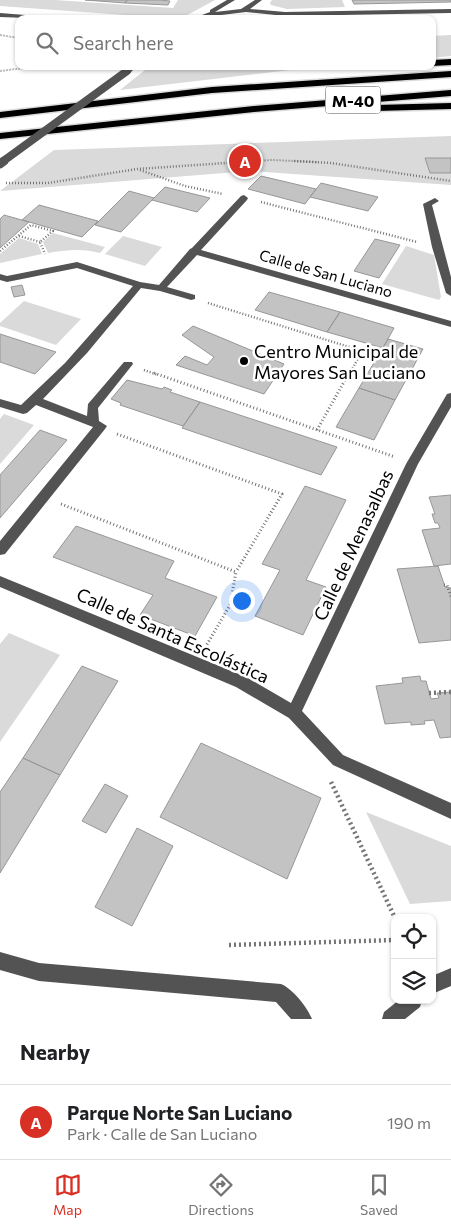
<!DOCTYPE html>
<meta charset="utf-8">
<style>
body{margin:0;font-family:Commissioner,sans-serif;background:#f2f2f2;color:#202124}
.controls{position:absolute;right:15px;bottom:15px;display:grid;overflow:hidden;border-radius:10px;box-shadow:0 1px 4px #0004}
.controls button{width:45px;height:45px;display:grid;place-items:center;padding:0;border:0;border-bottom:1px solid #e0e0e0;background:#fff;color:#202124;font:25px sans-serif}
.you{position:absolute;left:241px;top:600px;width:18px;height:18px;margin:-12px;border:4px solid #fff;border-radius:50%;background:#1a73e8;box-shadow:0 0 0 8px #1a73e833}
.badge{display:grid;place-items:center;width:32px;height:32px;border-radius:50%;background:#d93025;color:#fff;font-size:16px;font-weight:700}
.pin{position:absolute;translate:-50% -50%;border:2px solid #fff;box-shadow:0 1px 5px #0006}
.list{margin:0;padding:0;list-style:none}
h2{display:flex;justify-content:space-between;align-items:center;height:65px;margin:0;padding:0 20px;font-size:21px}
h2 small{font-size:16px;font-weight:400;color:#757577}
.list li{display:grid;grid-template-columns:32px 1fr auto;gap:15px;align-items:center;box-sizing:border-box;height:75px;padding:0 20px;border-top:1px solid #e0e0e0}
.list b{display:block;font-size:19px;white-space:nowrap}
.list p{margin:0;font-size:16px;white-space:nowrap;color:#757577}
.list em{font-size:16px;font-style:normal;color:#757577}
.icon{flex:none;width:28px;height:28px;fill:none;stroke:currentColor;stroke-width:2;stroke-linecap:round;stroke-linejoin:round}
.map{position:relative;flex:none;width:451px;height:1019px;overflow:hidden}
.search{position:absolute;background:#fff;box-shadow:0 1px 4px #0004;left:15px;right:15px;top:15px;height:55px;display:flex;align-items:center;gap:12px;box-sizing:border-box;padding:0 18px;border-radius:10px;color:#757577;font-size:19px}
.sheet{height:140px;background:#fff}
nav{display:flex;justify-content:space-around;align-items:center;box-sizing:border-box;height:70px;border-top:1px solid #e0e0e0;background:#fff;font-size:14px;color:#757577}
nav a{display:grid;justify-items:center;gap:2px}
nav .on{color:#d93025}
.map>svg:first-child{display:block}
.green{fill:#dadada}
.building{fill:#c3c3c3;stroke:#979797}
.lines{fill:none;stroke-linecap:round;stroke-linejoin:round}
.highway-casing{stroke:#dbdbdb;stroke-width:3}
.path-far3{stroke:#757575;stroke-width:2;stroke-dasharray:0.5 1;stroke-linecap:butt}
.path-far2{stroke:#757575;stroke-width:2.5;stroke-dasharray:1 2;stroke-linecap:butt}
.path-far1{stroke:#757575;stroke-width:3;stroke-dasharray:1 2.5;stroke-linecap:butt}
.path{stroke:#757575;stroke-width:4.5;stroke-dasharray:2 3;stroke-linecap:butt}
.minor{fill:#535353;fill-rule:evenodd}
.highway{fill:#000;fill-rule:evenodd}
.minor-bridge-far1{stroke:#535353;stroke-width:8}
.minor-bridge{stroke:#535353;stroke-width:9}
.poi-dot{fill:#000;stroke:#fff;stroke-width:2}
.labels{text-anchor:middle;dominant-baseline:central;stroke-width:5;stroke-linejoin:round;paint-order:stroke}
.far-street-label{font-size:15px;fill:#000;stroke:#fff}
.shield{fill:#fff;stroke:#4c4c4c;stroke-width:1}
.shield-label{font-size:16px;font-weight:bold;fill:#000}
.poi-label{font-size:18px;fill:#000;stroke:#fff;text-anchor:start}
.street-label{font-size:18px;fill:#000;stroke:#fff}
</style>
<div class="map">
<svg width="451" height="1019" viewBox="0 0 451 1019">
<rect width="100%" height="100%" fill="#fff"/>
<path class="green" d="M0 0H55L173 8 178 0H215L180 19 0 6Z
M272 0H342L345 7 287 9 271 5 270 3Z
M451 35V56L432 58V36Z
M150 66H325L120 90Z
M451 136V185L249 171 0 191 54 150Z
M53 233 105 247 100 253C83 248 65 250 48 253L43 242Z
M123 236 162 247 145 266 105 254Z
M19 238 38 244 42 254 0 263V254Z
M406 246 434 255 441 297 439 300 382 284Z
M24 301 81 319 56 345 0 326V323Z
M4 414 34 425 0 464V419Z
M9 633 60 655 0 742V644Z
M366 812 451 846V901L410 904Z"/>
<path class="building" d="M85 0H127L125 3Z
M127 0H160L170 1 168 5 125 3Z
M352 0H451V2L354 4Z
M425 158H451V173H430Z
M261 176 316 189 305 204 248 189Z
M321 183 378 197 368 211 310 197Z
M165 187 210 198 197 212 152 200Z
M129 191 154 198 121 232 95 225Z
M39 205 98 221 82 237 22 220Z
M4 215 29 222 0 248V219Z
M375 239 400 245 379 278 354 271Z
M22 285 25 295 14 297 11 287Z
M269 292 340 312 327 332 255 310Z
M340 312 394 328 383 348 327 332Z
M193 326 284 364 264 394 176 365 185 356 207 365 214 357 182 335Z
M0 334 56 352 35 374 0 362Z
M388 339 423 349 395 400 359 388Z
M127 380 162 389 164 387 172 390 170 392 200 402 183 426 120 405 121 403 111 399Z
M359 388 395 400 374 440 336 427Z
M200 402 337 447 321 475 182 428Z
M40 430 67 440 0 518V475Z
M305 486 346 500 306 580 326 587 303 635 255 616 280 570 262 564Z
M451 495V564L434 566 422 530 440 528 438 523H435L432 514H435L429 497Z
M76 526 174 561 165 578 217 597 195 636 140 615 153 595 53 557Z
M438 566 445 587 451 588V640L419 643 397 569Z
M82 666 118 681 60 775 23 758Z
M420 676 421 681H426L431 699 439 698 437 693 451 692V737L440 738 434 720 424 721 425 724 411 725V722L385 724 376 686 403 683 402 678Z
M201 743 321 798 287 879 160 817Z
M23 758 60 775 0 873V792Z
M105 784 128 796 106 833 82 821Z
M137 828 173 846 132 926 95 907Z"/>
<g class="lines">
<defs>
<path id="highway" d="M451 59V65L432 66V60Z
M451 71V77L212 93 0 118V112L212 87Z
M451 90V96L254 112 0 139V133L254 106Z
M451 103V109L376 111 371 108 376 105Z"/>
</defs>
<use href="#highway" class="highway-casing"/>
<path class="path-far3" d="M0 35 19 38
M0 71 41 66
M237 162 272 160 318 162"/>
<path class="path-far2" d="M294 161 331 163 451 181
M140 170 185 186 223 194
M6 183H48L137 169 256 161
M261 202 417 242
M19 236 40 242
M0 251 31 225 53 231 40 242 45 254
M208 303 362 351 349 375
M144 370 158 375"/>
<path class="path-far1" d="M154 373 395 457
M317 430 349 373
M117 434 282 494 236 572
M61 504 236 572 230 605 206 646
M444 585H447L451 597"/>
<path class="path" d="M429 693 451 692
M331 782 395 918
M229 945 395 940"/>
<path class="minor" d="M227 0H235L215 12 241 9 255 0H262L250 9 285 12 451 9V13L285 16 246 12 205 17 202 15 210 12V10Z
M0 13 51 17 54 19 0 17Z
M129 66H137L130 73H124V69Z
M244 195 248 198 247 200 201 250 451 321V327L197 255 167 287 195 295V299L191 300 160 291 141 288 87 353 43 399 87 416 88 404 124 362H132L133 364 98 408 99 421 107 426 105 429 5 554 0 555V541L93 427 36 405 27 413 23 414 0 407V399L21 405 65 363 133 286 77 268 7 282 0 280V274L7 276 77 262 140 282 159 285 190 249 192 248 241 196Z
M435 198 439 201 432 205 451 277V296L446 293 432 247 423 204Z
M451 393V407L418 464 302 711 343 755 451 803V819L333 765 289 718 236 687 0 587V576L246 677 291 703 406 464 447 394Z
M0 952 39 963 281 984C293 989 307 1007 312 1019H291L276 1002 39 981 0 970Z
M451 968V986L432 994V976Z
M399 1000H422L420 1007 405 1019H382L384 1012Z"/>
<use href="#highway" class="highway"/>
<path class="minor-bridge-far1" d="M2 162 127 71"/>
<path class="minor-bridge" d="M0 164 4 161"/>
</g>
<circle class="poi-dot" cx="244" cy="361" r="5"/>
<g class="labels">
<g class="far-street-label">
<text transform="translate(326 273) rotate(16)">Calle de San Luciano</text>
</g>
<rect class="shield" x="325.5" y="86.5" width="55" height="27" rx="4"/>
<g class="shield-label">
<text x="353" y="100">M-40</text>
</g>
<g class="poi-label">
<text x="254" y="351">Centro Municipal de<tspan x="254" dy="21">Mayores San Luciano</tspan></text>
</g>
<g class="street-label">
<text transform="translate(353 545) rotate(-65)">Calle de Menasalbas</text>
<text transform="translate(173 635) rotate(24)">Calle de Santa Escolástica</text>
</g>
</g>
</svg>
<div class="controls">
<button><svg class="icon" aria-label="locate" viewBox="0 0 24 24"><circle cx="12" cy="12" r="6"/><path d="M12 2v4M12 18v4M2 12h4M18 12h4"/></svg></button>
<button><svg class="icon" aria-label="layers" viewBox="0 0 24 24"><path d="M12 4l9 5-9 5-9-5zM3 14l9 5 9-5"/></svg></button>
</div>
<div class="you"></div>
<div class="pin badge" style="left:245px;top:161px">A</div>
<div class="search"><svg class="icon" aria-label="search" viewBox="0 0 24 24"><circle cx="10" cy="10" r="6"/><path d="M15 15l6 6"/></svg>Search here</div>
</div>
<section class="sheet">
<h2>Nearby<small></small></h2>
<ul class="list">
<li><span class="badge">A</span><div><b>Parque Norte San Luciano</b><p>Park · Calle de San Luciano</p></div><em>190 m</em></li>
</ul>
</section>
<nav>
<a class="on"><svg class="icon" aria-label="map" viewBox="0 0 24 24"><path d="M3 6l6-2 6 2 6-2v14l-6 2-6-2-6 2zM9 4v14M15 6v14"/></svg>Map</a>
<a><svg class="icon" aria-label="directions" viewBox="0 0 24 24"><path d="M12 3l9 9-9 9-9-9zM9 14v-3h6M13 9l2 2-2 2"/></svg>Directions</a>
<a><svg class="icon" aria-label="saved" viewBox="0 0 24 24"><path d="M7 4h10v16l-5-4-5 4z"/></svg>Saved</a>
</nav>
